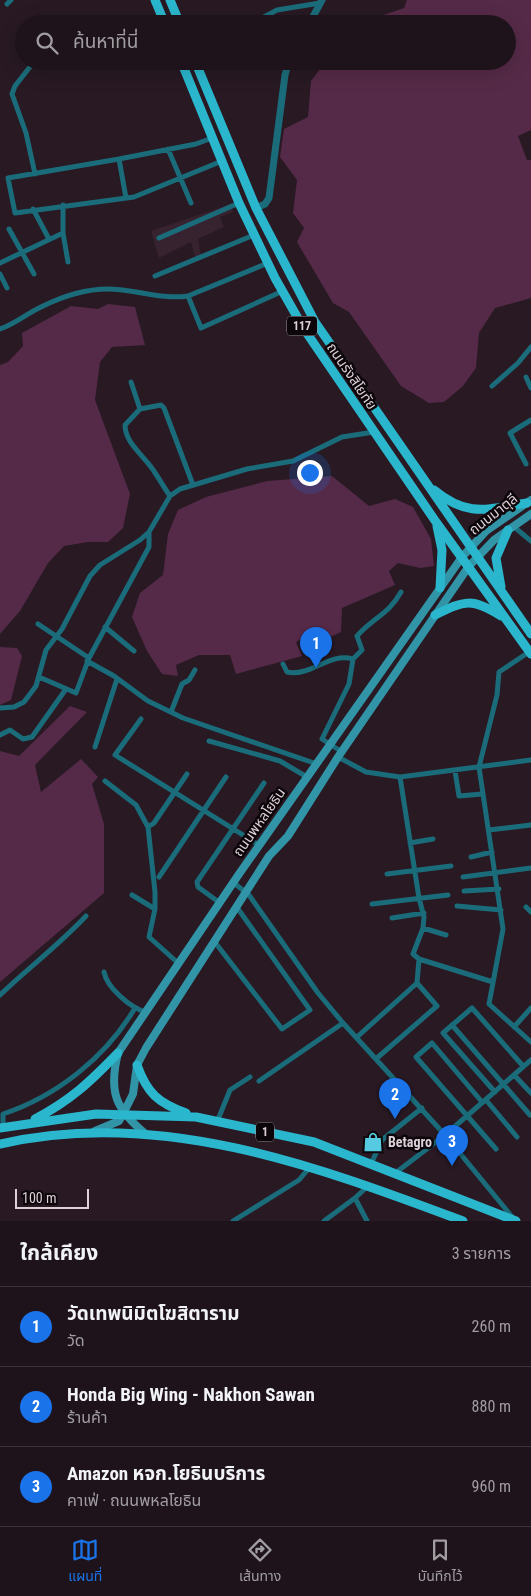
<!DOCTYPE html>
<html lang="th">
<meta charset="utf-8">
<style>
body{margin:0;font-family:"Roboto Condensed","Noto Sans Thai",sans-serif;background:#2b2027;color:#f1f3f6}
.scale{position:absolute;left:15px;bottom:12px;width:74px;box-sizing:border-box;padding-left:5px;border:2px solid #dcd1d8;border-top:0;font-size:14px;line-height:18px;white-space:nowrap;color:#dcd1d8;-webkit-text-stroke:4px #0c060a;paint-order:stroke}
.you{position:absolute;left:309px;top:472px;width:18px;height:18px;margin:-12px;border:4px solid #fff;border-radius:50%;background:#1a73e8;box-shadow:0 0 0 8px #1a73e833}
.badge{display:grid;place-items:center;width:32px;height:32px;border-radius:50%;background:#1a73e8;color:#fff;font-size:16px;font-weight:700}
.pin{position:absolute;translate:-50% -41px;filter:drop-shadow(0 1px 2px #0008)}
.pin::after{content:'';position:absolute;top:26px;width:18px;height:15px;background:inherit;clip-path:polygon(0 0,100% 0,50% 100%)}
.list{margin:0;padding:0;list-style:none}
h2{display:flex;justify-content:space-between;align-items:center;height:65px;margin:0;padding:0 20px;font-size:21px}
h2 small{font-size:16px;font-weight:400;color:#a19ea2}
.list li{display:grid;grid-template-columns:32px 1fr auto;gap:15px;align-items:center;box-sizing:border-box;height:80px;padding:0 20px;border-top:1px solid #3c3239}
.list b{display:block;font-size:19px;white-space:nowrap}
.list p{margin:0;font-size:16px;white-space:nowrap;color:#a19ea2}
.list em{font-size:16px;font-style:normal;color:#a19ea2}
.icon{flex:none;width:28px;height:28px;fill:none;stroke:currentColor;stroke-width:2;stroke-linecap:round;stroke-linejoin:round}
.map{position:relative;flex:none;width:531px;height:1221px;overflow:hidden}
.search{position:absolute;background:#1e131a;box-shadow:0 5px 20px #0002;left:15px;right:15px;top:15px;height:55px;display:flex;align-items:center;gap:12px;box-sizing:border-box;padding:0 18px;border-radius:28px;color:#a19ea2;font-size:19px}
.sheet{height:305px;background:#1e131a}
nav{display:flex;justify-content:space-around;align-items:center;box-sizing:border-box;height:70px;border-top:1px solid #3c3239;background:#1e131a;font-size:14px;color:#a19ea2}
nav a{display:grid;justify-items:center;gap:2px}
nav .on{color:#1a73e8}
.map>svg:first-child{display:block}
.built{fill:#372230}
.green{fill:#552a48}
.lines{fill:none;stroke-linecap:round;stroke-linejoin:round}
.minor{stroke:#1b6c7a;stroke-width:5}
.tertiary{stroke:#1b6c7a;stroke-width:7}
.secondary{stroke:#3195a7;stroke-width:8}
.primary{stroke:#2ab6cd;stroke-width:9}
.labels{text-anchor:middle;dominant-baseline:central;stroke-width:5;stroke-linejoin:round;paint-order:stroke}
.shield{fill:#0c060a;stroke:#9e949a;stroke-width:1}
.shield-label{font-size:12px;font-weight:bold;fill:#dcd1d8}
.street-label{font-size:14px;fill:#dcd1d8;stroke:#0c060a}
.poi-label{font-size:14px;font-weight:bold;fill:#dcd1d8;stroke:#0c060a;text-anchor:start}
</style>
<div class="map">
<svg width="531" height="1221" viewBox="0 0 531 1221">
<rect width="100%" height="100%" fill="#281923"/>
<path class="built" d="M231 204 233 212 220 217 224 227 198 239 201 255 195 257 191 242 159 258 151 231Z"/>
<path class="green" d="M407 0H531V130L518 136 527 160H531V298L495 308 479 333 476 368 463 386 444 402 429 403 401 386 349 312 333 303 297 242 304 228 293 213 297 180 280 157 284 129 308 117 311 81 326 61H507V24H357L404 8Z
M108 304 135 307 145 345 112 347 100 362 95 400 130 494 123 528 108 542H88L64 546 48 563 20 611 0 634V365L8 362 23 346 22 333 71 306 98 309Z
M332 476 369 506 395 499 413 507 431 539 434 566 420 568 398 563 389 571 395 585 342 608 341 632 328 638 317 630 296 642 302 656 236 674 230 655H199L176 665 178 676 162 674 147 651 132 617 140 593 163 575 168 534 178 510 206 497 267 481Z
M0 647 17 648 22 656 11 700 0 705Z
M70 706 87 712 35 765 41 792 81 759 98 777 92 784 104 824V893L0 982V751L19 756Z"/>
<g class="lines">
<path class="minor" d="M7 4 11 0
M251 24 277 10 320 3
M33 63 15 86 12 94 26 133 35 174
M212 138 196 144 119 159 8 178 15 213 134 197 222 161
M168 149 191 203
M119 159 126 198
M63 205V233L68 262
M33 209 49 239
M9 229 34 274
M159 238 239 203
M0 263 63 233
M0 274 7 288
M155 276 254 235
M188 296 201 328 283 291
M0 329C15 324 26 314 41 307 61 297 85 289 108 289 135 289 161 300 188 296L268 263
M526 377 531 388
M131 382 140 409
M492 386 518 363 531 347
M526 464 510 433 531 420
M170 496C162 485 156 472 147 462 138 451 125 440 125 425L140 409 161 405 164 408 193 485
M513 526 531 541
M38 624 89 658
M105 627 134 651
M529 652 499 672 497 695 479 767 503 929 489 1004 531 1042
M87 661 114 676 148 701 183 718 317 764
M283 664 287 672C311 677 329 652 353 659
M39 677 76 693 89 658 149 547V532
M0 708 14 707 24 702 36 686 46 650 62 629 90 576 100 565 140 540 149 532 170 496 180 489 247 469 293 461 342 437 374 432
M171 712 182 684 189 680 195 670
M141 719 115 755 259 845
M0 735 10 730 23 739 32 737 66 689
M209 741 280 761 307 777
M95 747 117 679
M342 752 322 739 349 684 353 659 362 650 357 636C374 617 388 615 401 592
M338 757 366 772 400 777 531 760
M455 771 459 796 482 794
M400 777 419 898 424 917 423 928 413 954 419 959 417 983
M105 781 136 805 148 827 155 892V909L149 937 178 963
M148 827 154 823 187 774
M489 830 531 825
M410 843 433 839
M471 857 492 852
M387 874 451 866
M159 877 226 777
M463 877 531 868
M234 883 249 895 318 993 343 1023 445 1135 513 1218
M464 891 499 889
M132 895 155 909
M220 903 198 887 197 882 264 783
M372 904 448 895
M457 906 501 910
M526 907 531 912
M392 918 424 913
M423 928 446 935
M214 941 282 1029 310 1010 236 906
M419 959 493 982
M104 972C107 988 130 1007 145 1012
M0 995C28 968 59 945 86 916
M452 1025 530 1115
M514 1027 531 1008
M357 1037 417 983 437 1006 377 1058
M514 1075 531 1093
M259 1081 343 1023
M495 1092 443 1033 472 1008 523 1066
M486 1100 517 1137
M482 1102 432 1043 416 1057 496 1149
M217 1122 230 1090 250 1077
M3 1127V1114C57 1096 106 1057 135 1008
M371 1164 382 1140 422 1108
M394 1174 445 1135 531 1060
M355 1198 367 1221
M233 1221 299 1180 310 1167
M324 1221 355 1198 368 1186"/>
<path class="tertiary" d="M309 24 322 0
M256 208 265 204 269 198 285 75 289 61"/>
<path class="secondary" d="M95 1131 119 1121 123 1114 133 1094 137 1065 146 1048 269 856 288 836 338 757 469 566 494 540 531 514
M147 1135C116 1110 108 1093 118 1053L239 874 462 557 486 531 531 500"/>
<path class="primary" d="M155 0 165 24
M170 0 180 24
M181 61 239 203 275 278 304 329 436 522 531 654
M195 61 256 208 315 322 531 634
M434 490C468 518 487 509 527 503
M437 526 442 550 440 588
M501 587 496 558 508 530
M435 615C465 600 472 598 501 616
M137 1065C147 1093 158 1103 186 1113
M35 1119C71 1100 90 1082 118 1053
M0 1128 96 1114 196 1117 314 1142 516 1221
M0 1144C159 1107 316 1166 463 1221"/>
</g>
<defs>
<symbol id="shop-bare" viewBox="-9 -9 18 18"><path d="M-5-2.5h2.3a2.7 3.5 0 0 1 5.4 0H5L5.5 6h-11ZM-1.5-2.5h3a1.5 2.3 0 0 0-3 0Z" fill="#55cae0" stroke="#0c060a" stroke-width="2.5" paint-order="stroke"/></symbol>
</defs>
<g fill-rule="evenodd">
<use href="#shop-bare" x="359" y="1128" width="28" height="28"/>
</g>
<g class="labels">
<g class="shield">
<rect x="287" y="316.5" width="30" height="19" rx="4"/>
<rect x="256" y="1122.5" width="18" height="19" rx="4"/>
</g>
<g class="shield-label">
<text x="302" y="326">117</text>
<text x="265" y="1132">1</text>
</g>
<g class="street-label">
<text transform="translate(352 376) rotate(56)">ถนนรังสิโยทัย</text>
<text transform="translate(493 514) rotate(-38)">ถนนมาตุลี</text>
<text transform="translate(259 822) rotate(-55)">ถนนพหลโยธิน</text>
</g>
<g class="poi-label">
<text x="388" y="1142">Betagro</text>
</g>
</g>
</svg>
<div class="scale">100 m</div>
<div class="you"></div>
<div class="pin badge" style="left:316px;top:668px">1</div>
<div class="pin badge" style="left:395px;top:1119px">2</div>
<div class="pin badge" style="left:452px;top:1166px">3</div>
<div class="search"><svg class="icon" aria-label="search" viewBox="0 0 24 24"><circle cx="10" cy="10" r="6"/><path d="M15 15l6 6"/></svg>ค้นหาที่นี่</div>
</div>
<section class="sheet">
<h2>ใกล้เคียง<small>3 รายการ</small></h2>
<ul class="list">
<li><span class="badge">1</span><div><b>วัดเทพนิมิตโฆสิตาราม</b><p>วัด</p></div><em>260 m</em></li>
<li><span class="badge">2</span><div><b>Honda Big Wing - Nakhon Sawan</b><p>ร้านค้า</p></div><em>880 m</em></li>
<li><span class="badge">3</span><div><b>Amazon หจก.โยธินบริการ</b><p>คาเฟ่ · ถนนพหลโยธิน</p></div><em>960 m</em></li>
</ul>
</section>
<nav>
<a class="on"><svg class="icon" aria-label="map" viewBox="0 0 24 24"><path d="M3 6l6-2 6 2 6-2v14l-6 2-6-2-6 2zM9 4v14M15 6v14"/></svg>แผนที่</a>
<a><svg class="icon" aria-label="directions" viewBox="0 0 24 24"><path d="M12 3l9 9-9 9-9-9zM9 14v-3h6M13 9l2 2-2 2"/></svg>เส้นทาง</a>
<a><svg class="icon" aria-label="saved" viewBox="0 0 24 24"><path d="M7 4h10v16l-5-4-5 4z"/></svg>บันทึกไว้</a>
</nav>
